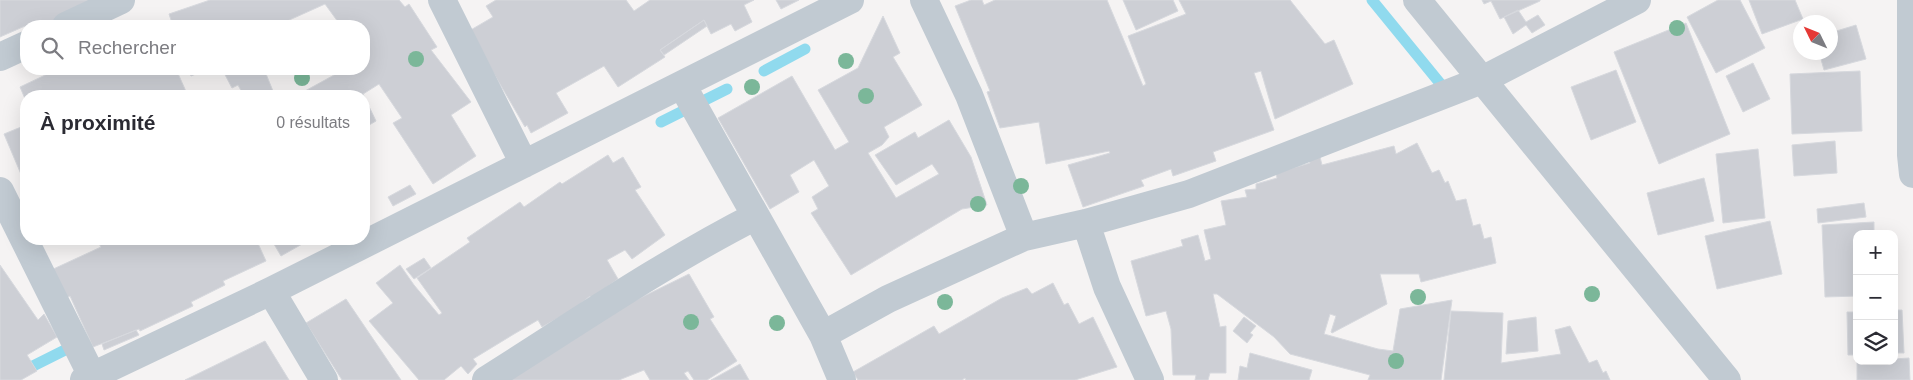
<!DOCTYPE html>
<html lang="fr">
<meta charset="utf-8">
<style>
body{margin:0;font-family:Arial,sans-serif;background:#f2f2f3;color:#2b2b33}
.controls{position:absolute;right:15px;bottom:15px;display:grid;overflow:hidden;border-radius:10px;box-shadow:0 5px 20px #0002}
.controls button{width:45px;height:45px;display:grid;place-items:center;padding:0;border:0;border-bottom:1px solid #e1e1e2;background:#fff;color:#2b2b33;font:25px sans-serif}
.compass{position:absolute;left:1793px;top:15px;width:45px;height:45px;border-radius:50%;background:#fff;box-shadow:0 5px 20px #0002;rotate:313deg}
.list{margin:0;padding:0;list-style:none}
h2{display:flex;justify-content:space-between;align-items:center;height:65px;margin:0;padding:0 20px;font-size:21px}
h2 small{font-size:16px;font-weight:400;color:#7c7c81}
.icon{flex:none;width:28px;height:28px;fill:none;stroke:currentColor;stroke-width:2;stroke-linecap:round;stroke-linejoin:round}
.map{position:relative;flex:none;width:1913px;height:380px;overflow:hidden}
.search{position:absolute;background:#fff;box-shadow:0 5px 20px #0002;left:20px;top:20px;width:350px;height:55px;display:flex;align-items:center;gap:12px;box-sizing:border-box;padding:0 18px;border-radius:20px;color:#7c7c81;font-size:19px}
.panel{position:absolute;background:#fff;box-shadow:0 5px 20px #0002;left:20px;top:90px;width:350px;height:155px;border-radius:20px}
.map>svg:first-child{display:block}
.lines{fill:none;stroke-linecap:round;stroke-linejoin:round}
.stream{stroke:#90daee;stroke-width:11}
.building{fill:#cdcfd5;stroke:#d7d9de}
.minor{stroke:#c1cad2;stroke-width:28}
.tree{fill:#7bb799}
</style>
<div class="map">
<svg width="1913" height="380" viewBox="0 0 1913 380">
<rect width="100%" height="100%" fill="#f5f3f3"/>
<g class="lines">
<path class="stream" d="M1372 0 1448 93
M764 71 805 49
M661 122 727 89
M29 368 77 344"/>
</g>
<path class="building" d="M0 0H96L46 26H26V28L25 26 0 37Z
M210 0H399L405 7 409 4 437 47 431 50 471 102 451 115 476 156 433 184 393 123 402 118 379 84 363 94 376 121 364 128V96H296L345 69H364V26H341L325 4 276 26H173L169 14Z
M496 0H626L634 11 650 0H754L744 5 752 22 735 31 731 24 711 34 704 20 660 50 665 57 618 87 604 66 556 93 568 113 531 133 527 125 525 127 469 31 493 17 486 6Z
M776 0H799L781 9Z
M971 0H982L984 5 995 0H1107L1143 86 1146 84 1128 36 1186 14 1179 0H1290L1325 44 1334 40 1353 84 1275 119 1261 71 1254 73 1274 130 1213 152 1216 161 1173 176 1171 169 1141 180 1144 186 1083 207 1068 165 1110 153 1109 151 1046 164 1039 122 1000 128 987 92 990 91 955 6Z
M1123 0H1173L1178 11 1136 30Z
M1482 0H1540V1L1500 19 1491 1 1484 4Z
M1718 0H1740L1765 48 1716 73 1687 17Z
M1749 0H1795L1803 19 1762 34Z
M1518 10 1526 22 1538 15 1545 25 1532 33 1526 25 1513 34 1504 17Z
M883 16 900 53 893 57 922 105 884 127 889 137 882 145 868 153 896 198 939 174 932 164 896 185 875 155 915 132 918 138 949 120 971 157 987 205 962 209 851 275 811 213 818 209 812 197 829 186 814 160 790 175 799 192 770 209 718 118 792 76 835 150 849 142 818 90 858 68Z
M704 20 707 26 664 55 660 50Z
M1686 23 1730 134 1659 164 1614 52Z
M1856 25 1866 59 1824 70 1819 52H1830V33Z
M1753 63 1770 99 1743 112 1726 76Z
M58 69H176L188 96H26V101L20 87Z
M188 69H208L191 76Z
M222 69H264L275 96H244L238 85 232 88Z
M1616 70 1636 122 1591 140 1571 87Z
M1860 71 1862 131 1792 134 1790 74Z
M26 125V186L4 134Z
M1835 141 1837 173 1794 176 1792 145Z
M1417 143 1432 173 1439 170 1445 183 1448 181 1456 201 1466 199 1473 226 1480 224 1484 239 1491 237 1496 263 1421 282 1419 274H1380L1387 304 1332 333 1331 332 1336 316 1330 314 1324 334 1378 349 1393 351 1400 309 1452 300 1441 380H1368L1370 375 1290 354 1274 337 1217 294H1213L1220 327 1226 326V373H1210L1208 380H1195L1196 375H1173L1171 329 1166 311 1146 316 1131 261 1183 246 1181 240 1198 235 1205 261 1211 259 1204 230 1226 225 1221 201 1247 197 1245 190 1256 189V184L1277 178 1276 173 1310 163 1308 156 1319 153 1322 165 1394 146 1396 154Z
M1758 149 1765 218 1723 223 1716 154Z
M608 155 613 163 623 157 641 187 635 190 665 235 632 259 625 250 607 260 618 279 591 298 590 296 574 309 542 327 538 320 514 334 473 359 477 364 468 374 461 366 444 380H419L369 321 393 303 376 283 400 265 414 285 439 315 442 313 417 278 470 242 467 238 520 202 524 207 560 182 562 184Z
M1704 178 1714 221 1658 235 1647 193Z
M410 185 416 194 393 206 388 197Z
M1864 203 1866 217 1818 223 1817 209Z
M1770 221 1782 274 1717 289 1705 236Z
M1874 222V234H1857V296L1825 297 1822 225Z
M96 239H256L266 261 223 281 225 285 191 302 193 306 140 331 139 329 93 347 70 296 61 300 49 271 101 247Z
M271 239H311L281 256Z
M424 258 431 268 414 279 406 269Z
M0 265 38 320 44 314 57 337 27 355 37 371 21 380H0Z
M689 274 714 317 710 319 737 361 707 380H694L688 371 684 373 689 380H650L644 370 619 380H510L628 304Z
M1053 283 1064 305 1068 303 1079 324 1093 317 1117 367 1075 380H966L965 378 962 380H858L853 372 934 326 939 334 1002 298 1027 288 1032 294Z
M346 299 401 380H342L306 323Z
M1894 310H1902L1904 353H1894Z
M1451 311 1503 313 1501 363 1561 354 1555 330 1570 326 1589 363 1597 360 1603 373 1606 371 1610 380H1444Z
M1847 312H1857V355H1848Z
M1244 317 1256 326 1250 333 1253 335 1247 343 1233 331Z
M1536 317 1538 351 1506 354 1508 321Z
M136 330 139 335 104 350 102 344Z
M265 341 289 380H185Z
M1250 353 1312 370 1309 380H1238L1240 366 1247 368Z
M1909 358 1910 380H1857V361H1894V359Z
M740 364 749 380H711Z"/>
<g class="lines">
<path class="minor" d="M442 0 524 164
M924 0 969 95 1024 237
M1417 0 1727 380
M1911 0V155L1913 174
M66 26 121 0
M0 57 26 45
M682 85 823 335 842 380
M0 191 92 376
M1086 223 1107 287 1150 380
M271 291 324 380
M823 335 888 299 1024 237 1086 223 1189 194 1482 80 1637 0
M84 380 271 291 850 0
M486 380C575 324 662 264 756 216"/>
</g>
<g class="tree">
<circle cx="1677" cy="28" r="8"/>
<circle cx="416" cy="59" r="8"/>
<circle cx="846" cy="61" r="8"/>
<circle cx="302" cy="78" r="8"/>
<circle cx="752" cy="87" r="8"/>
<circle cx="866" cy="96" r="8"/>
<circle cx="1021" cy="186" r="8"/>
<circle cx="978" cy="204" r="8"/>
<circle cx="1592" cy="294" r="8"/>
<circle cx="1418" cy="297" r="8"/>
<circle cx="945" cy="302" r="8"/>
<circle cx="691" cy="322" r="8"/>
<circle cx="777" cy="323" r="8"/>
<circle cx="1396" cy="361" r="8"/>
</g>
</svg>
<div class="controls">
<button>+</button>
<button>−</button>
<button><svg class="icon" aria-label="layers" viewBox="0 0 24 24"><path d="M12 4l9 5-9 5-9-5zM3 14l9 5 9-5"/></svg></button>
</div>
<svg class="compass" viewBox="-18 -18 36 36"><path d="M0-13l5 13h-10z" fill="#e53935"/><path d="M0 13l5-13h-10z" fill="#7c7c81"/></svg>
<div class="search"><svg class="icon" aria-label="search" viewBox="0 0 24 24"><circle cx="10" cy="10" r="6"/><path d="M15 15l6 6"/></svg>Rechercher</div>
<section class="panel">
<h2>À proximité<small>0 résultats</small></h2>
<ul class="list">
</ul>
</section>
</div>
